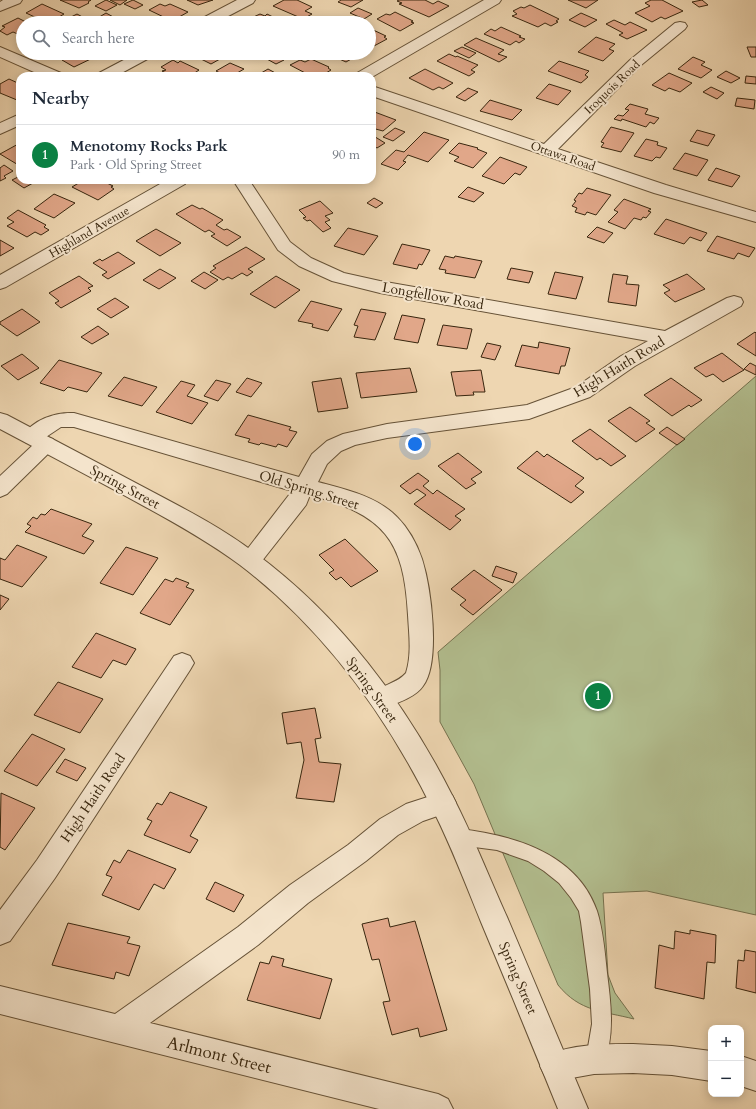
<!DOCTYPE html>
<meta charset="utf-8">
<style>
body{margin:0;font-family:Cardo,serif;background:#f6f6f7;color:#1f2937}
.controls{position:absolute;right:12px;bottom:12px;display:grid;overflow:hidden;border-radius:8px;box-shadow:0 2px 10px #0003}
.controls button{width:36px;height:36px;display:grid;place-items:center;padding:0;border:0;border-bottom:1px solid #e0e1e3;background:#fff;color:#1f2937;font:20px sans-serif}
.you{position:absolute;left:415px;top:444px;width:14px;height:14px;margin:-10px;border:3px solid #fff;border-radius:50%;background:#1a73e8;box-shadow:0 0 0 6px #1a73e833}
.badge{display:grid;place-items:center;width:26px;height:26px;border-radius:50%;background:#0b8043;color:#fff;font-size:13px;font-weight:700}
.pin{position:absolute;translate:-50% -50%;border:2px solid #fff;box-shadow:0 1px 4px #0006}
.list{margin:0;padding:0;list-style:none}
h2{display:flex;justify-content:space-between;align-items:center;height:52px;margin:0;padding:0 16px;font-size:17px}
h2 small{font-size:13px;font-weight:400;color:#747a83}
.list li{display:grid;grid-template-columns:26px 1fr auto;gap:12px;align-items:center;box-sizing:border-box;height:60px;padding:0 16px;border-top:1px solid #e0e1e3}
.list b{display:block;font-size:15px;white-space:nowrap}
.list p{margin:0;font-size:13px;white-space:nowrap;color:#747a83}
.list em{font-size:13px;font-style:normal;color:#747a83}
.icon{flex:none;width:22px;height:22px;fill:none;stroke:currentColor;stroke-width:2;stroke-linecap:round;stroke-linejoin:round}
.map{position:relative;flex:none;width:756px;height:1109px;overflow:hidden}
.search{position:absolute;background:#fff;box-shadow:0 2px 10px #0003;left:16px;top:16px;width:360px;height:44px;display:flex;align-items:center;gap:10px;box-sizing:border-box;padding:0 14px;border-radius:22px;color:#747a83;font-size:15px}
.panel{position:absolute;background:#fff;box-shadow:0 2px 10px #0003;left:16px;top:72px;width:360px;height:112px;border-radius:12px}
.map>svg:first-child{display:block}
.green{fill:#b3bf90;stroke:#76724f}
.building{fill:#e1a789;stroke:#38260e}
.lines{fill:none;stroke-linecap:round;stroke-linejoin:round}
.service-casing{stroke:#665237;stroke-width:2}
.minor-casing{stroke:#665237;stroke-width:2}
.tertiary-casing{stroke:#665237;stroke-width:2}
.service{fill:#f4e4cc;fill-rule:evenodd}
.minor{fill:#f4e4cc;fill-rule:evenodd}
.tertiary{fill:#f4e4cc;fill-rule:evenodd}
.labels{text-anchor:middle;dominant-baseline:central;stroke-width:4;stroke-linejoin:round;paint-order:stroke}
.far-street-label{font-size:12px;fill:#38260e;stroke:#f4e4cc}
.street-label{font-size:14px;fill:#38260e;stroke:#f4e4cc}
.near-street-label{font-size:17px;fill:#38260e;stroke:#f4e4cc}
</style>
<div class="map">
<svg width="756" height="1109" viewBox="0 0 756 1109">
<rect width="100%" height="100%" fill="#eed6b1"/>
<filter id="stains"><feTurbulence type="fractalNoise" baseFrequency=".005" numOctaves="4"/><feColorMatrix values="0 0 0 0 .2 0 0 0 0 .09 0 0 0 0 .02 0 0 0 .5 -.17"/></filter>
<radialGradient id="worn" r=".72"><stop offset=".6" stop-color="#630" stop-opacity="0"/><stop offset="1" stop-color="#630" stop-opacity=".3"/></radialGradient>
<path class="green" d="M756 376V915L647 891 603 893 608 975 615 993 634 1019C603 1011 580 1012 558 985L474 784 440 722V670L438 652Z"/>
<path class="building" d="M60 0H91L88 2 89 3 79 8Z
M106 0 117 5 106 11 95 6Z
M110 0H127L120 5Z
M133 0 143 5 135 9 124 4Z
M187 0H213L198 5Z
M284 0H297L312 7 305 11 312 14 303 19 273 6Z
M341 0H363L351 7 338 2Z
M399 0H425L433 4 438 1 449 6 429 17 399 4 402 3 397 1Z
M568 0H598L586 8Z
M651 0H662L683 11 665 19 661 17 652 22 635 13 650 6 645 3Z
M702 0 708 5 699 7 692 2Z
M42 4 64 14 59 17 60 18 48 23 26 13Z
M160 4 165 6 170 4 188 12 172 21 149 10Z
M530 5 559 19 556 21 558 22 551 26 545 23 538 27 512 16 517 14 513 11 521 7 524 8Z
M358 8 372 14 364 19 350 13Z
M395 12 413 21 411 22 414 23 400 31 377 19 386 14 390 15Z
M106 13 117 19 109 23H105L96 19Z
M581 13 597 20 585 27 569 20Z
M77 14 88 20 79 23 69 18Z
M260 14 265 16 267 14 285 23H252L247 20Z
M18 18 28 23H23V33L20 35 13 32 7 35 0 31 5 27 2 26Z
M129 18 134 20 139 18 150 23H120Z
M614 20 625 25 630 22 647 30 627 39 619 35 623 33 606 24Z
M501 27 521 36 519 37 525 39 519 43 516 41 510 45 484 34 491 29 495 31Z
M369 28 386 36 384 37 387 39 374 46 369 45Z
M596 37 615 44 609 49 614 51 603 61 578 52Z
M476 38 504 50 498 54 507 57 499 62 464 45Z
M462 47 476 53 469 58 454 51Z
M747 47H756V57H751Z
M71 53H95L99 55 74 67 62 60 67 57 65 56Z
M189 53H227L229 54 211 64Z
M326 53H357L360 54 346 62Z
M273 54 284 60 276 64 265 58Z
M449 54 456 57 457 56 478 65 471 70 475 72 469 76 437 61Z
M693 57 705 62 701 65 712 70 701 78 678 69Z
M311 59 329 67 328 68 331 70 321 76H311L290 65 300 60 305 62Z
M173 60 178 63 180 61 199 70 193 74 196 75 194 76H172L162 71 166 70 161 67Z
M559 61 589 71 585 75 588 77 581 83 548 71Z
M230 63 244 69 232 76H226L216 71Z
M268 69 281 76 283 74 286 76H256Z
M425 69 453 83 443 89 439 87 433 90 409 78Z
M726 71 740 78 731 83 717 77Z
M669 73 692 83 680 92 669 88 665 91 652 85Z
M746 76 756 77V84L745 83Z
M9 79 20 84V98L17 100 0 93V84Z
M549 84 571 91 558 105 536 98Z
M711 87 724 93 717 99 703 92Z
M468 88 478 92 465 101 456 97Z
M737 98 755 100 754 109 735 106Z
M490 100 522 110 512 120 480 111Z
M630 104 648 109 645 114 659 118 654 124 650 122 646 127 622 119 621 121 614 119 618 115 623 116 629 110 625 109Z
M372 111 396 120 383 131 372 128Z
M611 127 634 133 621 152 601 147 604 143 601 142Z
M395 128 405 132 393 141 383 137Z
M697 130 715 135 708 146 690 141Z
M424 132 449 140 428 162 408 155 403 161 406 162 398 170 381 164 396 150 404 152Z
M372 135 385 143 377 148 372 145Z
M646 139 658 142 657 145 667 148 660 158 656 157 652 161 634 156Z
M20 143V166L0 154Z
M459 143 478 148 477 149 487 153 473 168 454 161 459 157 449 153Z
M685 153 708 160 697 176 673 169Z
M500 157 527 167 520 175 515 173 504 184 482 176Z
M4 165 13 171 4 176 6 178 0 181V168Z
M716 168 740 176 732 187 708 180Z
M20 176V180H28L33 183 24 188 12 180Z
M80 180H101L113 186 111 187 114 189 98 200 72 187 82 181Z
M468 187 484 193 474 202 458 197Z
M587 188 611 195 596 215 587 212 585 215 575 212 577 208 572 206 576 201 574 200 579 193 582 194Z
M54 194 75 203 54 218 34 209Z
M374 198 383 203 376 208 367 203Z
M624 199 651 209 648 211 651 212 646 218 643 217 641 220 634 218 625 229 608 222 618 212 614 210Z
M320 201 333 213 325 216 330 220 325 222 331 228 323 232 310 220 307 221 303 218 306 217 299 210Z
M192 205 200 209 202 208 223 220 216 225 224 230 227 229 241 237 227 246 211 236 215 234 209 230 205 232 176 214Z
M18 210 46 225 44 227 49 230 41 235 35 232 27 237 7 226 14 222 7 218Z
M666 219 707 233 701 241 690 237 684 244 654 234Z
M597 227 613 233 604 243 587 237Z
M348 228 378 236 364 255 334 246Z
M156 229 181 243 160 256 136 241Z
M717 236 755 248 749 257 738 253 734 259 707 251Z
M0 240 14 248 0 256Z
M402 244 430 250 422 265 419 264 417 269 393 264Z
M246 247 265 259 248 269 253 272 247 276 242 273 232 279 228 277 223 280 210 272 216 268 213 266Z
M118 252 135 263 108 279 102 275 107 272 93 263 100 259 102 261Z
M445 256 454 258 455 256 482 261 475 278 445 273 446 270 439 269Z
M511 268 533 272 529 283 507 279Z
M160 269 176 278 159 289 143 280Z
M204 272 218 280 205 289 191 281Z
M555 272 583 277 576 299 548 294Z
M613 274 628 276 626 284 639 285 636 306 608 302Z
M687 274 705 289 675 302 664 293 670 290 663 285Z
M79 276 93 286 88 288 91 291 61 308 55 303 59 301 49 293Z
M276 276 300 290 275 308 250 294Z
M115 298 129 307 111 318 97 309Z
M311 301 342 309 328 331 312 327 313 324 298 321Z
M22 309 40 322 17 336 0 324V322Z
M361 309 386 313 375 340 354 337 358 326 354 325Z
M402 315 425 319 418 343 394 339Z
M443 325 472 329 467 349 437 345Z
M98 326 109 334 92 344 81 337Z
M755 332 756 333V356L737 344Z
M539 342 570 348 565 366H561L559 374 515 366 522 345 538 348Z
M487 343 501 346 495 360 481 357Z
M722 353 744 370 723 382 713 374 706 377 694 368Z
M22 354 39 368 18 380 1 366Z
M59 360 102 373 87 392 68 387 64 391 40 383Z
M750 363 756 366V375L744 369Z
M410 368 417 392 361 398 356 373Z
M481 370 485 392H473L474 395 456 396 451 372Z
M124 377 157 387 142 406 108 396Z
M247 378 262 383 251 397 236 392Z
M341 378 348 408 318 412 312 382Z
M671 378 702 400 691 407 689 405 672 416 644 395Z
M216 380 231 384 218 401 204 396Z
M181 381 195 385 187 396 208 403 192 424 156 412Z
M630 407 650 421 646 423 655 429 636 442 608 421Z
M248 415 291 427 289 430 297 432 287 447 278 444 276 447 261 443 259 445 248 442 250 439 235 435Z
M667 427 685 439 677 445 659 433Z
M590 429 626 456 611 466 600 458 597 460 572 441Z
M537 451 544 457 547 454 584 478 575 486 584 492 571 503 517 468Z
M458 453 482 472 471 479 476 483 466 489 438 466Z
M418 473 429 481 423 486 433 494 437 490 465 509 455 516 461 520 450 530 414 504 426 495 417 489 410 494 400 486Z
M51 509 92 524 82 536 94 541 84 554 25 532 31 526 27 524 33 517 37 519 41 514 45 515Z
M345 539 378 571 351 587 341 577 336 580 329 573 334 570 319 555Z
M17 545 47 557 22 587 0 579V558L5 560Z
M126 547 158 558 133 595 100 583Z
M496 566 517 573 513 583 492 576Z
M474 570 502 590 473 615 460 605 466 600 451 589Z
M176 578 189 583 186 587 194 590 170 625 140 613 165 579 173 582Z
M0 595 9 599 0 610Z
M96 633 136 649 126 665 113 660 101 678 72 667Z
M58 682 103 699 80 733 34 715Z
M315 708 321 738 315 739 319 762 341 764 334 802 296 798 304 760 301 742 287 744 282 713Z
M32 734 65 749 37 786 4 771Z
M65 759 86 768 77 781 56 772Z
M170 792 207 807 190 836 198 840 190 853 144 835 152 821 147 819 157 803 162 805Z
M1 793 35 808 5 850 0 847Z
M128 850 176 869 164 889 154 884 139 910 102 895 112 877 106 875 114 860 120 863Z
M215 882 244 895 234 912 206 899Z
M388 918 390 927 415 921 447 1030 420 1037 418 1028 392 1035 383 1002 390 1001 379 959 372 960 362 924Z
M68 923 130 937 127 943 140 946 129 976 116 972 114 979 52 965Z
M690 930 716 935 715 963 707 962 704 999 655 988 659 945 674 949 675 931 690 934Z
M745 950 756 952V993L736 988 738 960 744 961Z
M272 956 284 959 282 966 332 979 320 1019 247 1000 260 962 269 964Z"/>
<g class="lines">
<defs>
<path id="service" d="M459 829C513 835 577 853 597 911 603 930 605 953 607 973 611 1004 615 1037 603 1066L596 1069 589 1066 586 1059 592 1024 590 989 581 922 579 911 571 898 559 883 544 871 528 861 497 850 459 845 453 843 450 837 453 831Z"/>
<path id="minor" d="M3 0H22L20 3 0 11V2Z
M237 0H255L253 3 215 23H197L199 20Z
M680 22 685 23 687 26 685 29 640 66 558 149 666 185 756 212V222L654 193 372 96V86L544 144 630 60 675 23Z
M0 47 61 73 64 76H43L0 57Z
M137 53H156L153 56 116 76H96L99 73Z
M20 114V125L0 134V123Z
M233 180H249L290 242 311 258 344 273 380 281 665 331 727 298 734 296 741 298 743 302 741 306 635 366 590 397 529 419 387 438 355 445 341 451 327 464 318 482C344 489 377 496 397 517 408 528 417 544 422 559 431 587 441 662 423 686 415 698 394 704 381 709L373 706 369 699C376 685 396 685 406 673 412 654 409 634 408 615 404 539 384 515 310 495L306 505 258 566 250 568 242 566 239 560 292 491 74 427H61L46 437 53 439 56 444 53 449 7 494 0 497V476L34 444 25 442 22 437C32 420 55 412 74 413L299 477 312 454 327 441 343 434 387 424 527 405 576 387 621 356 648 341 380 293 332 281 299 266 278 250Z
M182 653 190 656 194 663 190 670 55 878 10 941 0 945V910L37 860 174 656Z
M443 792 452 795 456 803 452 811 423 821 398 835 366 861 308 903 258 945 150 1023 438 1094 448 1099 453 1109H379L0 1014V986L115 1014 238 927 290 885 348 845 380 819 406 804Z
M633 1044 672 1046 711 1051V1081L672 1075 633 1073 594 1074 555 1081 545 1076 540 1066 545 1056C572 1044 603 1044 633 1044Z
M741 1056 756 1061V1091L741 1086Z"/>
<path id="tertiary" d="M484 0H501L499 3 372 77 354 76 357 73Z
M167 180H187L185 184 6 287 0 289V275Z
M0 413 7 415C54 440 102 465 149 490 185 509 222 528 255 553 339 615 406 703 453 797 473 836 489 877 507 917 534 981 561 1045 588 1109H558C533 1047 507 984 481 922 466 885 452 848 434 812 388 718 324 629 240 565 209 542 175 523 142 505 95 479 47 454 0 429Z"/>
</defs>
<use href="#service" class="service-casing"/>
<use href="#minor" class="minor-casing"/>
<use href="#tertiary" class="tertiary-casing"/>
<use href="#service" class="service"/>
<use href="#minor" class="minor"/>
<use href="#tertiary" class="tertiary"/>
</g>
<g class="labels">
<g class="far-street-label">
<text transform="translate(612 87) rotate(-44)">Iroquois Road</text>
<text transform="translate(563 156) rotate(19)">Ottawa Road</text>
<text transform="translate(89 232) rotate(-30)">Highland Avenue</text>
</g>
<g class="street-label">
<text transform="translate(433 296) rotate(10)">Longfellow Road</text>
<text transform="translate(619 367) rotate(-31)">High Haith Road</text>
<text transform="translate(125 487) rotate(28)">Spring Street</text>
<text transform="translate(309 490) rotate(17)">Old Spring Street</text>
<text transform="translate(372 690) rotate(54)">Spring Street</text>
<text transform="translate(93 798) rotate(-56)">High Haith Road</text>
<text transform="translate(518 978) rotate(67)">Spring Street</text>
</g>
<g class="near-street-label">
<text transform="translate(219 1055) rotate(14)">Arlmont Street</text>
</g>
</g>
<rect width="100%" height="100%" filter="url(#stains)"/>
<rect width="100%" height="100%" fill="url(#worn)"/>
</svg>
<div class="controls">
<button>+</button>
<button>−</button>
</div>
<div class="you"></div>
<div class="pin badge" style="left:598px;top:696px">1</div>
<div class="search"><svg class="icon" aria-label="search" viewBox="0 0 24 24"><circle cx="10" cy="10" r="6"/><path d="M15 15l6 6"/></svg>Search here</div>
<section class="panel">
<h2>Nearby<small></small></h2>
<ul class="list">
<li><span class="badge">1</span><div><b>Menotomy Rocks Park</b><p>Park · Old Spring Street</p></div><em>90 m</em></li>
</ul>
</section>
</div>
